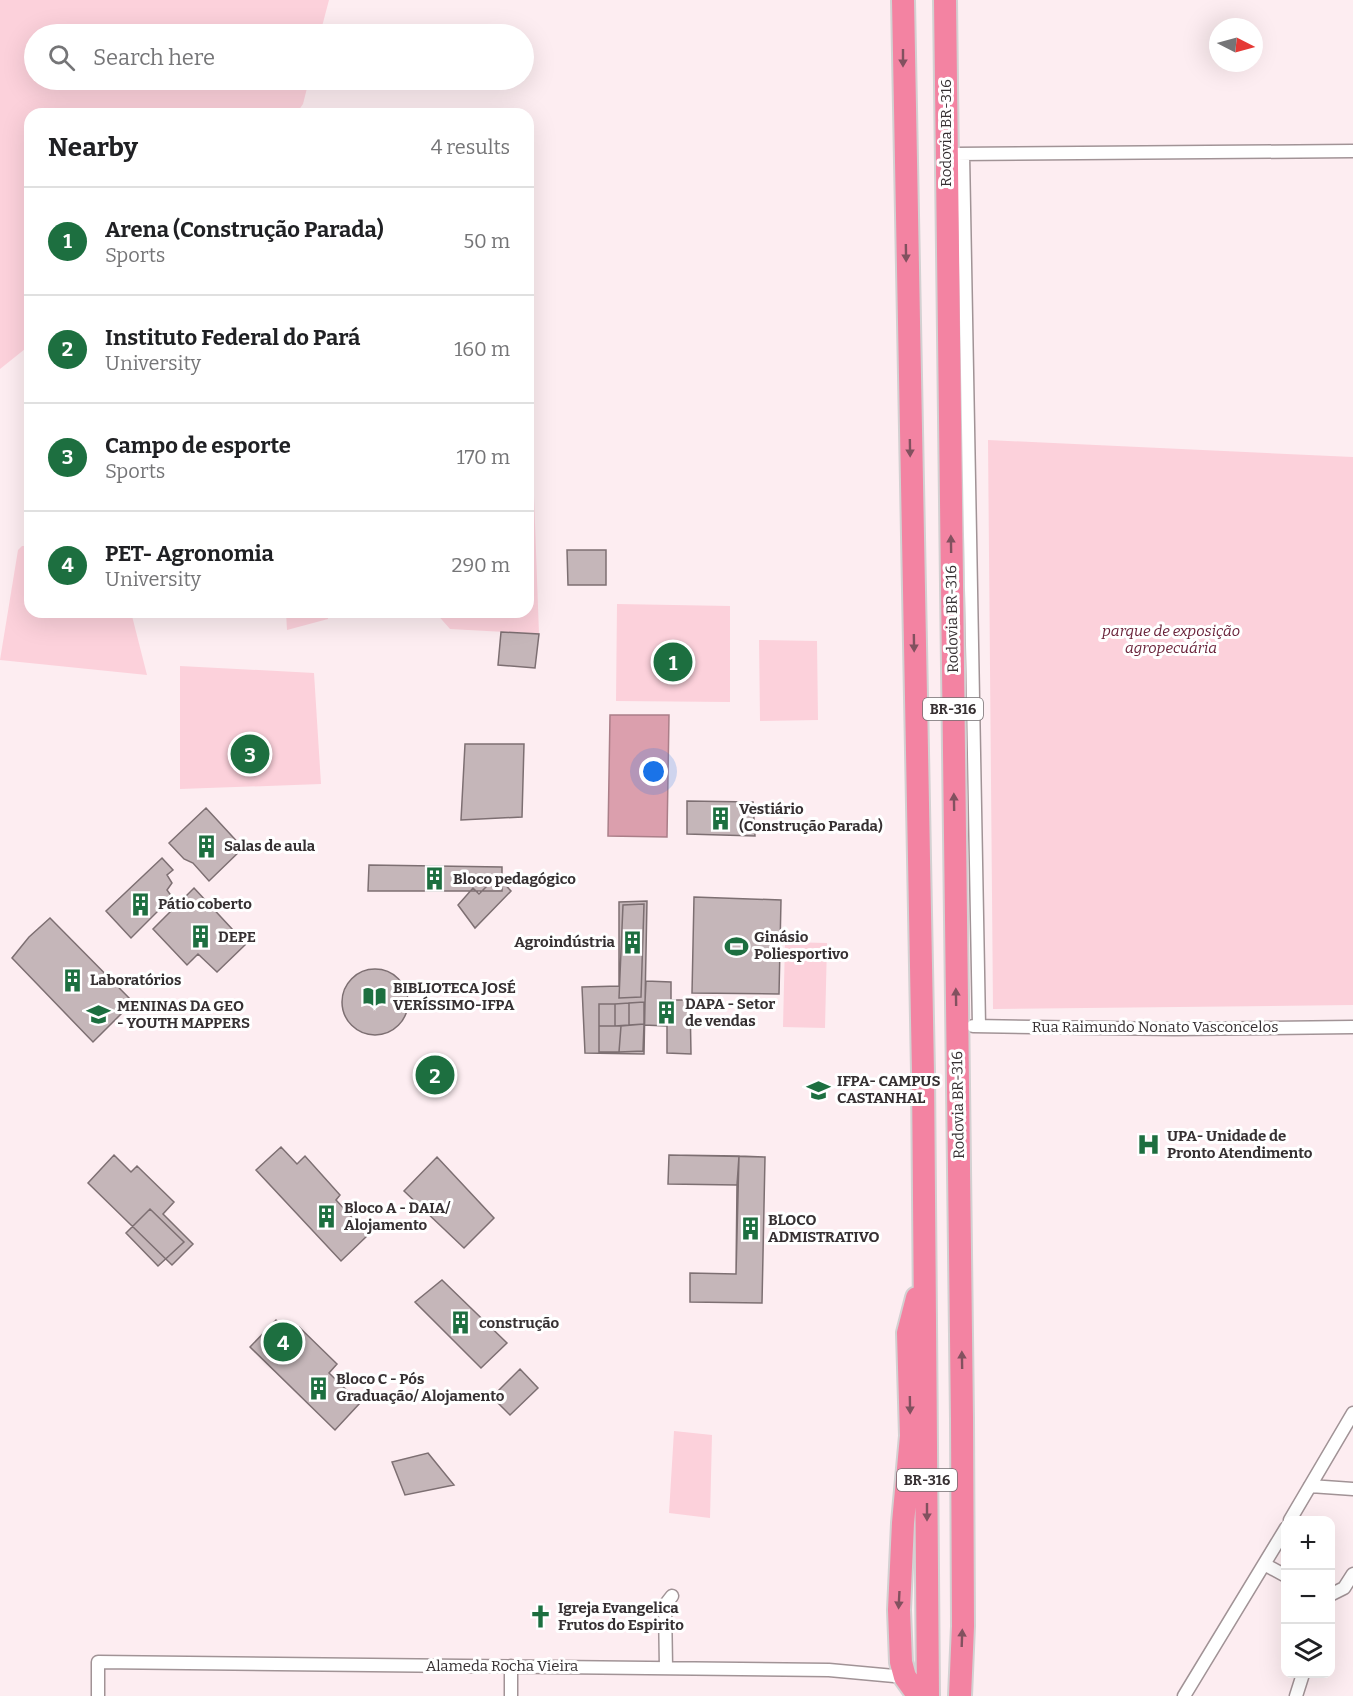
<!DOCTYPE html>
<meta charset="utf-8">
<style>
body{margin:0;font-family:Bitter,serif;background:#f6f6f6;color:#202124}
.controls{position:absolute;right:18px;bottom:18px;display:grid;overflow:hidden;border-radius:12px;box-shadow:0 6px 24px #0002}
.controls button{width:54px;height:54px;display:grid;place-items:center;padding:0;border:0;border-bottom:2px solid #e0e0e0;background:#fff;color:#202124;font:30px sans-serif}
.compass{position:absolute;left:1209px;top:18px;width:54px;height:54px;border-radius:50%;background:#fff;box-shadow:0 6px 24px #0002;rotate:96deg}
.you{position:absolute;left:654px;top:772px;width:21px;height:21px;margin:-15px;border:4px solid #fff;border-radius:50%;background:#1a73e8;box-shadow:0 0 0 9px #1a73e833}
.badge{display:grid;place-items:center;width:39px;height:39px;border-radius:50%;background:#1d6f40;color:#fff;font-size:20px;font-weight:700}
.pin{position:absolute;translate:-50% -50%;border:3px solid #fff;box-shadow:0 2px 6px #0006}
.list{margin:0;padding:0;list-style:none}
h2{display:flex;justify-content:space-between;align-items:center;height:78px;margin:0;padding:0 24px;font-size:26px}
h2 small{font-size:20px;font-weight:400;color:#757577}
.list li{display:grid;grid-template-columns:39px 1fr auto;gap:18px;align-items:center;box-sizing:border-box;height:108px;padding:0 24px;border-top:2px solid #e0e0e0}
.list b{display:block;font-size:22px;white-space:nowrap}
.list p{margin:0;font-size:20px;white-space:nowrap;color:#757577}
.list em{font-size:20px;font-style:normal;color:#757577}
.icon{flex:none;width:33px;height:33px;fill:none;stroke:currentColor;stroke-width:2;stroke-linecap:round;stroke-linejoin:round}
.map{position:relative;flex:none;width:1353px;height:1696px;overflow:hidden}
.search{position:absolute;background:#fff;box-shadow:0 6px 24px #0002;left:24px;top:24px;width:510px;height:66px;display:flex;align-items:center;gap:15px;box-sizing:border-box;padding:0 21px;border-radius:33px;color:#757577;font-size:22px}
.panel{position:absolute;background:#fff;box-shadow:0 6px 24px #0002;left:24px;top:108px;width:510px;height:510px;border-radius:18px}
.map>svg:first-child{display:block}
.green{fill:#fcd1db}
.water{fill:#db9fad;stroke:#aa7e88;stroke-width:1.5}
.building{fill:#c5b6b9;stroke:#7d6f72;stroke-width:1.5}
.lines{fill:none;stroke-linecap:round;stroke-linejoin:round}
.street-casing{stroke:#a19396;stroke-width:15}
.highway-casing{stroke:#d3d1d2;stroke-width:26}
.street{stroke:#fff;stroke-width:12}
.highway{stroke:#f383a2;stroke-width:22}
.oneway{fill:#82515f}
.labels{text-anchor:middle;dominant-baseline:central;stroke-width:6;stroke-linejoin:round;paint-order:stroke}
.shield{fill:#fff;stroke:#726e70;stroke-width:1.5}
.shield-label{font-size:14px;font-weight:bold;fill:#363032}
.street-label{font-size:15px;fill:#363032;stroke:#fff}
.park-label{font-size:15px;font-style:italic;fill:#6a233a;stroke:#fff}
.poi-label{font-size:15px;font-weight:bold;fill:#363032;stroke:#fff;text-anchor:start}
</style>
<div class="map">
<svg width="1353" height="1696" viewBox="0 0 1353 1696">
<rect width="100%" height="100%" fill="#fdedf1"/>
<path class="green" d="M0 0H329L320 34H34V80H309L303 104 296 114H30V345L0 369Z
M988 440 1353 457V1005L993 1009Z
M528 468H533L539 634 450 629 435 612H528Z
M22 546H30V612H131L147 675 0 660 18 550Z
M617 604 730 606V702L616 701Z
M286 612H328V619L287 630Z
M759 640 817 641 818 720 760 721Z
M180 666 314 673 321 784 180 789Z
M785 942 827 943 825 1028 783 1027Z
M674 1431 712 1435 710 1518 669 1513Z"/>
<path class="water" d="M610 715H669L667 837 608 836Z"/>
<path class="building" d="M567 550H606V585H568Z
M501 632 539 634 535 668 498 665Z
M465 744H524L522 817 461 820Z
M687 801 753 802 755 836 687 834Z
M206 808 243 848 209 881 193 863 184 859 169 843Z
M162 858 173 870 167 875 172 883 167 890 172 897 131 938 106 911Z
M369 865 502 867V891H368Z
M497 876 511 891 475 928 458 905 473 888 479 894Z
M194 888 246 944 217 972 198 954 187 965 153 929Z
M694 897 781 900 779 994 692 993Z
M647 901 644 1054 585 1053 582 987 619 986V902Z
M644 904 641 997 619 998 623 905Z
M50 918 133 1002 93 1042 12 958 29 937Z
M342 1002a33 33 0 1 1 66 0a33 33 0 1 1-66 0Z
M646 981 671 982V1000H690L691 1054 667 1053V1026L644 1025Z
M644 1002V1024L629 1025V1003Z
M629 1003V1025L615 1026V1004Z
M599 1004H615V1026H599Z
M644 1024 643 1051 619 1052 621 1026Z
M599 1026H621L619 1052H599Z
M281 1147 297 1164 305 1156 340 1195 336 1200 368 1235 341 1261 256 1170Z
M114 1155 131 1172 137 1166 174 1202 163 1214 193 1244 172 1265 88 1183Z
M669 1155 765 1157 762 1303 690 1302V1273L736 1274 737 1185 668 1184Z
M669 1155 739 1156 737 1185 668 1184Z
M739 1156 765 1157 762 1303 690 1302V1273L736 1274Z
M437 1157 494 1218 464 1248 404 1191Z
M150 1209 184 1242 158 1266 126 1233Z
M442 1280 507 1343 481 1368 415 1302Z
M276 1320 291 1335 299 1327 337 1364 329 1373 360 1403 335 1430 250 1347Z
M520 1369 538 1388 510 1415 492 1397Z
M428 1453 454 1485 405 1495 392 1462Z"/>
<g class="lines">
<defs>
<path id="street" d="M955 154 1353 151
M963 154 979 1026
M973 1026 1174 1029 1353 1027
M1310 1486 1353 1489
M1290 1520 1353 1413
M1264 1564 1286 1576
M1330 1595 1344 1588 1353 1574
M666 1668 665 1605 672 1596
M98 1696V1662L829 1670 905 1677
M511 1696V1666
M1184 1696 1286 1528
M1296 1696 1303 1674"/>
<path id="highway" d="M903 0 923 1073 928 1696
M945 0 962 1419 963 1626 960 1696
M917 1298 908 1333 911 1436 903 1523 899 1610 901 1662 905 1677 915 1691 928 1696"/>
</defs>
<use href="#street" class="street-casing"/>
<use href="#highway" class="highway-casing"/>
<use href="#street" class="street"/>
<use href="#highway" class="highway"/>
</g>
<defs><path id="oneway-solid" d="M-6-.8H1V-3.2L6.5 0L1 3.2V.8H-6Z" transform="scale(1.5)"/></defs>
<g class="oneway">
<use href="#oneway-solid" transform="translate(903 58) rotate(90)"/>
<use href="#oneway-solid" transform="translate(906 253) rotate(89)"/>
<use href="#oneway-solid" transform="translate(910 448) rotate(89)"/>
<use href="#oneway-solid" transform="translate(951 544) rotate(-91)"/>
<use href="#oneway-solid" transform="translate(914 643) rotate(89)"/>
<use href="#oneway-solid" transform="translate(954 802) rotate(-91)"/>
<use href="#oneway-solid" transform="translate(956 997) rotate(-91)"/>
<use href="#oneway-solid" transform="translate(962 1360) rotate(-91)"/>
<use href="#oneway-solid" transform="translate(910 1405) rotate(89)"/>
<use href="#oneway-solid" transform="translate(927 1512) rotate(90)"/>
<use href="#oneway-solid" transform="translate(899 1600) rotate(93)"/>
<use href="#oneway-solid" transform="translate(962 1638) rotate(-88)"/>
</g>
<defs>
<symbol id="building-bare" viewBox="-9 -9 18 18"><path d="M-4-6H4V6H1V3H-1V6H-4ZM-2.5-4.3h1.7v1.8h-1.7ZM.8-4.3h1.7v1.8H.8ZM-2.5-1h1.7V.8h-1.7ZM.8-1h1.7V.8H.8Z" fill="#1d6f40" stroke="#fff" stroke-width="2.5" paint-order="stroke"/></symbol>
<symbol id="stadium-bare" viewBox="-9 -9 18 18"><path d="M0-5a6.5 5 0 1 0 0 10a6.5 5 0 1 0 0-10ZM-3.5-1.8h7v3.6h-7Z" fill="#1d6f40" stroke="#fff" stroke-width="2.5" paint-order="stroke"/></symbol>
<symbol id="library-bare" viewBox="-9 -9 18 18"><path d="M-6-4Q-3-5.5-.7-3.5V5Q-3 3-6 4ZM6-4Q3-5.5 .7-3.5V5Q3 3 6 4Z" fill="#1d6f40" stroke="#fff" stroke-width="2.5" paint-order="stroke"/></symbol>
<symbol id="university-bare" viewBox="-9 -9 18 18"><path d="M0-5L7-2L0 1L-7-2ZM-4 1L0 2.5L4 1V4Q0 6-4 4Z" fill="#1d6f40" stroke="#fff" stroke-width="2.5" paint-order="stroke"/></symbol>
<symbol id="hospital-bare" viewBox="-9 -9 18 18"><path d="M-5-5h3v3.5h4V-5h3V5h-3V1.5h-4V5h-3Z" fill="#1d6f40" stroke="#fff" stroke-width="2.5" paint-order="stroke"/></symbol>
<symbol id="church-bare" viewBox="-9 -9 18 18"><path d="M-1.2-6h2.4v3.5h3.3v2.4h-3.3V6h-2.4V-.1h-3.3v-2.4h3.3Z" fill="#1d6f40" stroke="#fff" stroke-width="2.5" paint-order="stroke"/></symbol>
</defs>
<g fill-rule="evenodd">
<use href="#building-bare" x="704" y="802" width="33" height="33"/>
<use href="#building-bare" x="190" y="830" width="33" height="33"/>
<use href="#building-bare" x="418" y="862" width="33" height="33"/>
<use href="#building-bare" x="124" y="888" width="33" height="33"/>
<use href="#building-bare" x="184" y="920" width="33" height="33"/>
<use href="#building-bare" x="616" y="926" width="33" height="33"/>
<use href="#stadium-bare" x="720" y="930" width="33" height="33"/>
<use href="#building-bare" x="56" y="964" width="33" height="33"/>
<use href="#library-bare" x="358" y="980" width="33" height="33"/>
<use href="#building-bare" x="650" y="996" width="33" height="33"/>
<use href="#university-bare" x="82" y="998" width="33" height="33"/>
<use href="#university-bare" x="802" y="1074" width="33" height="33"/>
<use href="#hospital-bare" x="1132" y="1128" width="33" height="33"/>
<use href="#building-bare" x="310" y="1200" width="33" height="33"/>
<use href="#building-bare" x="734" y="1212" width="33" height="33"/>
<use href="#building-bare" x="444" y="1306" width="33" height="33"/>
<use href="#building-bare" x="302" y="1372" width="33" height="33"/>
<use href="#church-bare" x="524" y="1600" width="33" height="33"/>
</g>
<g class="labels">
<g class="shield">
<rect x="923" y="698" width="60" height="22" rx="4.5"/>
<rect x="897" y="1469" width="60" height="22" rx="4.5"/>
</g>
<g class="shield-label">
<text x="953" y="709">BR-316</text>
<text x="927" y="1480">BR-316</text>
</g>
<g class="street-label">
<text transform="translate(946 133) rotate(-90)">Rodovia BR-316</text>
<text transform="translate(952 619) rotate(-91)">Rodovia BR-316</text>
<text x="1155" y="1027">Rua Raimundo Nonato Vasconcelos</text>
<text transform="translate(958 1105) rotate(-91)">Rodovia BR-316</text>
<text x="502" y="1666">Alameda Rocha Vieira</text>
</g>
<g class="park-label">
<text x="1171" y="631">parque de exposição<tspan x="1171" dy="17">agropecuária</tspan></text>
</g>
<g class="poi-label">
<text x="739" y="809">Vestiário<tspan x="739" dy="17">(Construção Parada)</tspan></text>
<text x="224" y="846">Salas de aula</text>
<text x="453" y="879">Bloco pedagógico</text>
<text x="158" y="904">Pátio coberto</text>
<text x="218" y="937">DEPE</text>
<text x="754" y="937">Ginásio<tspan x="754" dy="17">Poliesportivo</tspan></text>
<text x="615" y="942" text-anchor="end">Agroindústria</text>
<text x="90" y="980">Laboratórios</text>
<text x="393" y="988">BIBLIOTECA JOSÉ<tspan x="393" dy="17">VERÍSSIMO-IFPA</tspan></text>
<text x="685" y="1004">DAPA - Setor<tspan x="685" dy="17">de vendas</tspan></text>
<text x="117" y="1006">MENINAS DA GEO<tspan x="117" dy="17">- YOUTH MAPPERS</tspan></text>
<text x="837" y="1081">IFPA- CAMPUS<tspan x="837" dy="17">CASTANHAL</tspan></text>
<text x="1167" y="1136">UPA- Unidade de<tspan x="1167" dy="17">Pronto Atendimento</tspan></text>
<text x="344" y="1208">Bloco A - DAIA/<tspan x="344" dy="17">Alojamento</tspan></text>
<text x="768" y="1220">BLOCO<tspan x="768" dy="17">ADMISTRATIVO</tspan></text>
<text x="479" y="1323">construção</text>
<text x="336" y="1379">Bloco C - Pós<tspan x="336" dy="17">Graduação/ Alojamento</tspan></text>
<text x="558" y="1608">Igreja Evangelica<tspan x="558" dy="17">Frutos do Espirito</tspan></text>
</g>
</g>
</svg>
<div class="controls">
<button>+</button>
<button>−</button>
<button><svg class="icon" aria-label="layers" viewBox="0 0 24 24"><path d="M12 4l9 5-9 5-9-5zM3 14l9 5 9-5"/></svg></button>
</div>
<svg class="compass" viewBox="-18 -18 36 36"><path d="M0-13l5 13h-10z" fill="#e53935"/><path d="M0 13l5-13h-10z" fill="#757577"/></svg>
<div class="you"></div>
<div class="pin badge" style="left:673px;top:662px">1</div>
<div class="pin badge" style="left:435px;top:1075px">2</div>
<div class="pin badge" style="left:250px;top:754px">3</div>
<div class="pin badge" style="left:283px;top:1342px">4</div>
<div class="search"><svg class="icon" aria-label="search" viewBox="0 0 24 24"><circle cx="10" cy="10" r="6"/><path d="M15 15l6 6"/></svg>Search here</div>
<section class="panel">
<h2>Nearby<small>4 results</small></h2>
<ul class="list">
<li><span class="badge">1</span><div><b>Arena (Construção Parada)</b><p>Sports</p></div><em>50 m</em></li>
<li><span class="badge">2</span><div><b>Instituto Federal do Pará</b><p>University</p></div><em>160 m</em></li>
<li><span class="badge">3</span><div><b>Campo de esporte</b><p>Sports</p></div><em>170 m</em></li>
<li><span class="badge">4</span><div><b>PET- Agronomia</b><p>University</p></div><em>290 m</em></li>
</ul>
</section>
</div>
